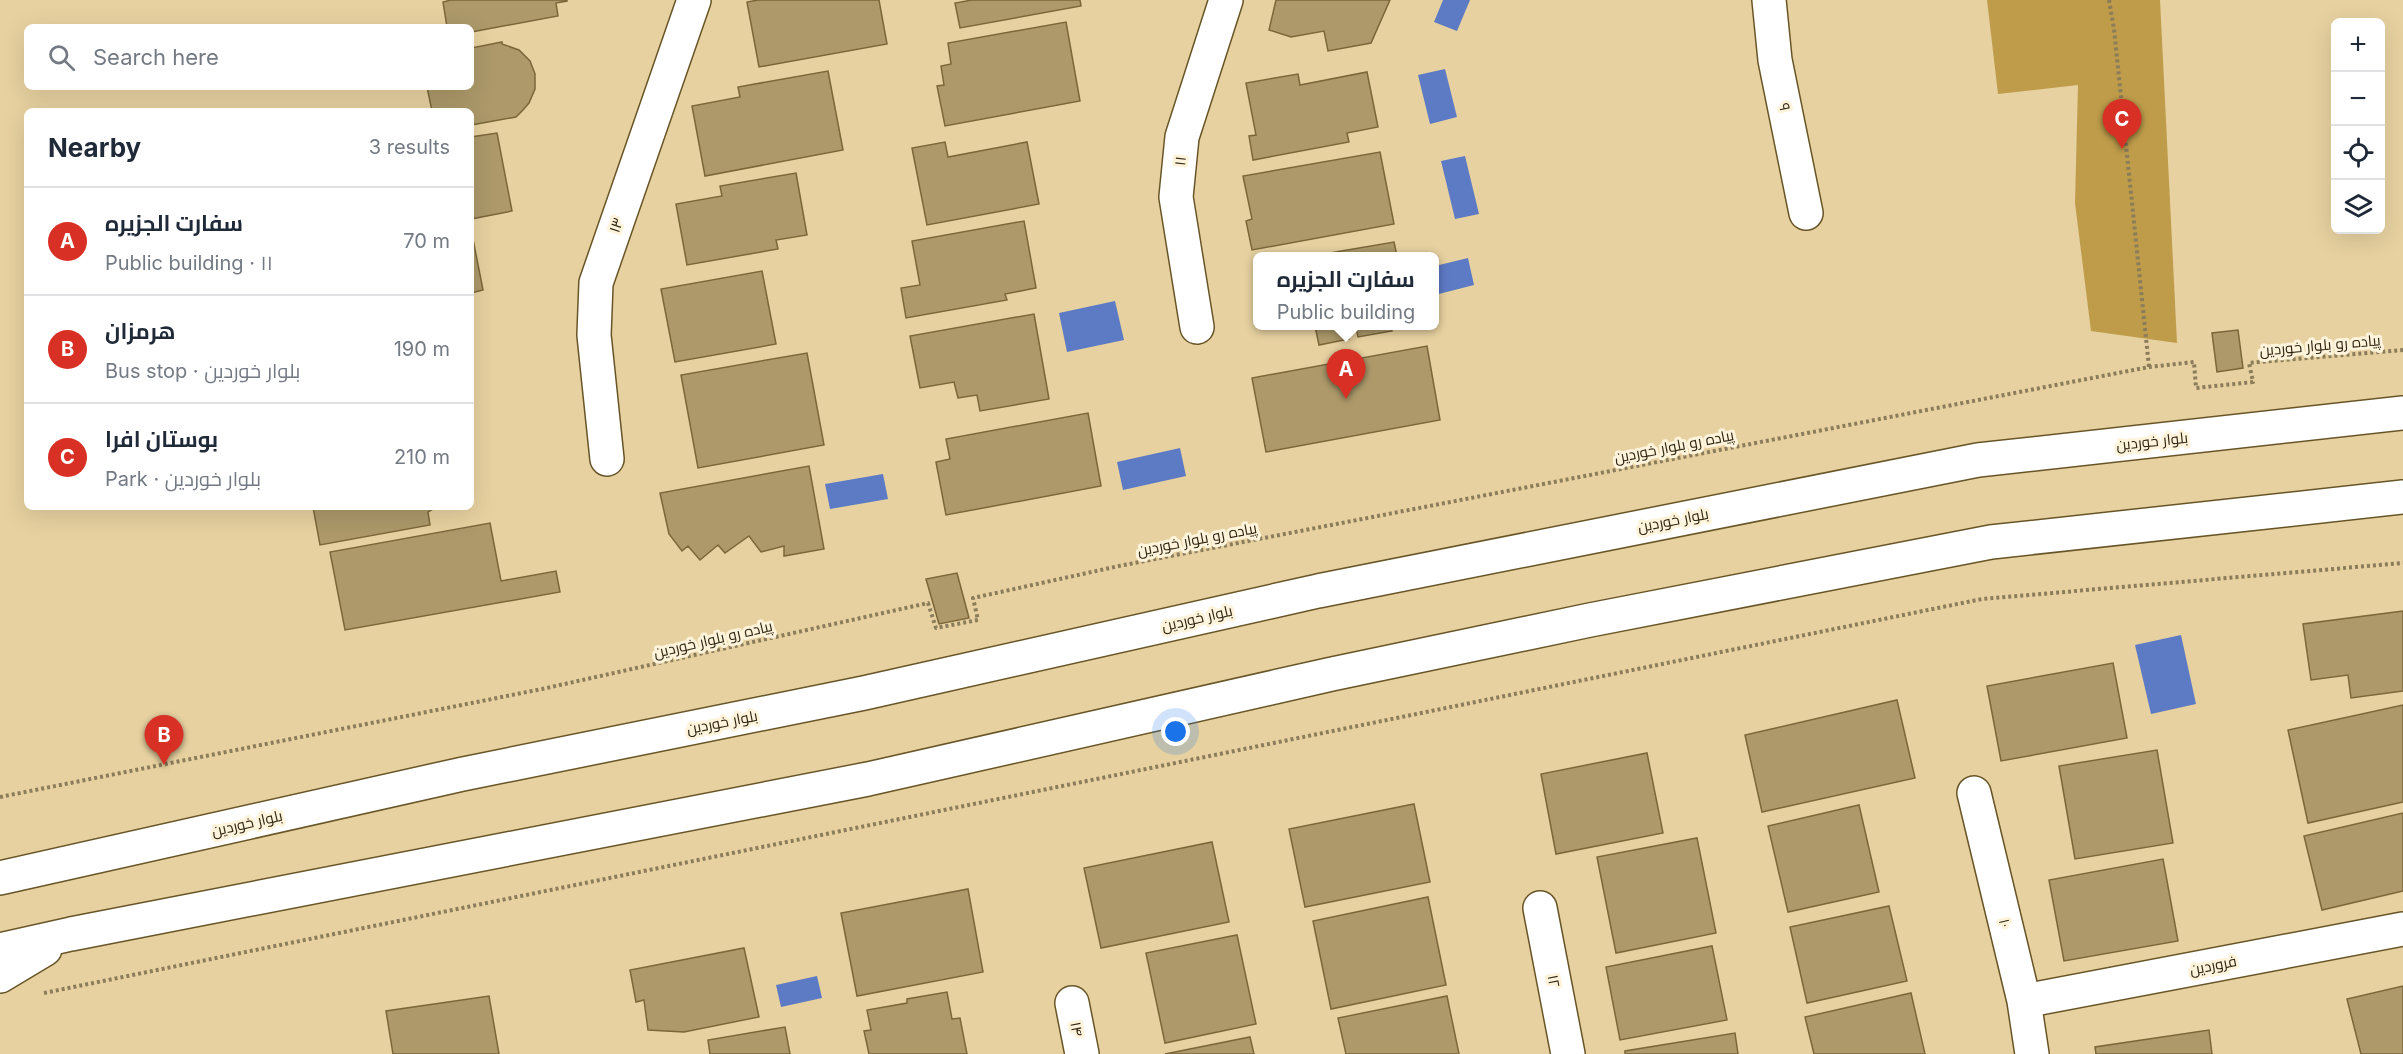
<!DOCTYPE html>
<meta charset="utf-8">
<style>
body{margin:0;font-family:Inter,Cairo,sans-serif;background:#f6f6f7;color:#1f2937}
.controls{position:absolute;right:18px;top:18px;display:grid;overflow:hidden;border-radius:9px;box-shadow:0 6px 24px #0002}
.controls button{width:54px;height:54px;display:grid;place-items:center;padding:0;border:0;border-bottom:2px solid #e0e1e3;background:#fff;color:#1f2937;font:30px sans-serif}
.you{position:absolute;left:1176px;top:732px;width:21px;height:21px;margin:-15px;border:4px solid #fff;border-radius:50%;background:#1a73e8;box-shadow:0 0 0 9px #1a73e833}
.badge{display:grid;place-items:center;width:39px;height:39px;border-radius:50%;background:#d93025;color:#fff;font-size:20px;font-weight:700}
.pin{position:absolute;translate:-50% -50px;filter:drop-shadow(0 2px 3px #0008)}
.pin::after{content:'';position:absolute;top:32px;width:21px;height:18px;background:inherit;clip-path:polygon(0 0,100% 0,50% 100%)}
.popup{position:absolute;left:1253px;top:252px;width:186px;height:78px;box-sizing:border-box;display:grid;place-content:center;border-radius:9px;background:#fff;filter:drop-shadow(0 2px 4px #0005);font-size:20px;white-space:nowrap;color:#747a83}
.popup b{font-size:22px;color:#1f2937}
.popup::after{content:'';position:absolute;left:50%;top:100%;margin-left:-12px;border:12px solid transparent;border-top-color:#fff}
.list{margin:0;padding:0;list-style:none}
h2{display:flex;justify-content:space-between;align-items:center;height:78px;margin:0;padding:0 24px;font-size:26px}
h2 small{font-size:20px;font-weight:400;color:#747a83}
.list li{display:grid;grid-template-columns:39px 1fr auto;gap:18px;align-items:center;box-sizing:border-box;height:108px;padding:0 24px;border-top:2px solid #e0e1e3}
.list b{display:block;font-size:22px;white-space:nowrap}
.list p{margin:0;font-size:20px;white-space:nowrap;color:#747a83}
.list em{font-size:20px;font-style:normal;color:#747a83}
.icon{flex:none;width:33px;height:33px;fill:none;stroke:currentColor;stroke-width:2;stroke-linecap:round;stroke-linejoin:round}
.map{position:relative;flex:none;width:2403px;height:1054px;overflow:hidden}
.search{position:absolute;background:#fff;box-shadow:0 6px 24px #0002;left:24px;top:24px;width:450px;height:66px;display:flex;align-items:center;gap:15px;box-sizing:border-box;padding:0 21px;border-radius:9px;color:#747a83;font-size:22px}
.panel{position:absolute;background:#fff;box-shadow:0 6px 24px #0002;left:24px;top:108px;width:450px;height:402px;border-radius:9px}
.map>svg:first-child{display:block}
.green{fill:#be9c4a}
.water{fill:#5d7ac4}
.building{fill:#ad996a;stroke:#7b673a;stroke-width:1.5}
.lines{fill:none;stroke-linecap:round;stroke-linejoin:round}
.street-casing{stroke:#685527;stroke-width:36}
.secondary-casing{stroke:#685527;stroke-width:36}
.path{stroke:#8b7c5a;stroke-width:4;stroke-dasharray:3 3;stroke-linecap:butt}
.street{stroke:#fff;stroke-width:33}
.secondary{stroke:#fff;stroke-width:33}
.labels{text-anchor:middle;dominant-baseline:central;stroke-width:6;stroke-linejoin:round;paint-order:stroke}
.street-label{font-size:15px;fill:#2e2512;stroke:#fef3db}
</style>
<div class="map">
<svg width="2403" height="1054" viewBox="0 0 2403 1054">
<rect width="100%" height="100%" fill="#e7d1a0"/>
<path class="green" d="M1987 0H2160L2177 343 2091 331 2075 203 2078 85 1998 94Z"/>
<path class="water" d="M1443 0H1470L1457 31 1434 22Z
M1445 69 1457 117 1430 124 1418 75Z
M1465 156 1479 214 1455 219 1441 161Z
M1468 258 1474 285 1435 295V266Z
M1115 301 1124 340 1067 352 1059 313Z
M1180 448 1186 476 1123 490 1117 462Z
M883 474 888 499 830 509 825 484Z
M2181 635 2196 704 2151 714 2135 645Z
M817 976 822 998 781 1007 776 985Z"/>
<path class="building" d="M451 0H567V1L556 3 558 16 471 32V27H447L443 2Z
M758 0H879L887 44 759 67 747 2Z
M972 0H1080L1081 6 960 28 955 3Z
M1276 0H1390L1371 43 1328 51 1324 31 1291 37 1269 30Z
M1066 22 1080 101 945 126 937 86 944 85 941 66 951 64 948 43Z
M502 42V44L519 50 530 61 535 74V89L529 103 523 110 516 117 471 125V111H432L427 87H471V48Z
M828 71 843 150 705 176 692 106 740 97 738 87Z
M1367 72 1378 127 1347 133 1349 142 1253 160 1249 136 1256 135 1246 83 1298 74 1300 85Z
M497 133 512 211 471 219V137Z
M945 142 948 157 1027 142 1039 204 927 225 912 148Z
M1380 152 1394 224 1252 250 1246 221 1252 219 1243 176Z
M796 173 807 235 776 240 778 249 687 265 676 204 722 196 720 186Z
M1024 221 1036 288 1005 294 1007 300 906 318 901 288 920 285 912 241Z
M471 229 483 290 471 293Z
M1394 242 1397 256H1312Z
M762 271 776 344 675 362 661 289Z
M1034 314 1049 399 980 411 977 395 958 398 954 382 920 388 910 336Z
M1295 326H1391L1392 331 1358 337 1356 327 1347 329 1349 339 1319 345 1315 326 1296 329Z
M2238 330 2243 368 2217 372 2212 333Z
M1427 346 1440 420 1266 452 1252 378Z
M807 353 824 445 698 468 681 375Z
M1088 413 1101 486 946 515 936 462 950 459 946 439Z
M809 466 824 549 784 556V546L761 552 749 536 725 553 718 545 700 560 688 546 682 551 669 534 660 493Z
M313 507H436L428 512 430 525 320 545Z
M490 523 501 581 556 571 560 592 345 630 330 552Z
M957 573 969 618 939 624 926 579Z
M2403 611V691L2351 698 2348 675 2311 680 2303 624Z
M2113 663 2127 738 2001 761 1987 686Z
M1897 700 1915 778 1762 812 1745 735Z
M2403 705V802L2308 823 2288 730Z
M2157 750 2173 843 2075 859 2059 766Z
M1647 753 1663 833 1556 854 1541 774Z
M1414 804 1430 882 1305 907 1289 829Z
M1859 805 1879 892 1788 912 1768 826Z
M2403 813V891L2322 910 2304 836Z
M1697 838 1716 933 1616 953 1597 857Z
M1212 842 1229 922 1101 948 1084 868Z
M2163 859 2178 941 2064 961 2049 880Z
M968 889 983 972 857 996 841 913Z
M1428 897 1446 985 1331 1009 1313 921Z
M1889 906 1907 981 1807 1003 1790 927Z
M1237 935 1256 1024 1165 1043 1146 953Z
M1712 946 1727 1020 1620 1040 1606 967Z
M744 948 759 1017 684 1032 648 1030 644 1000 636 1002 630 970Z
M2403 986V1054H2361L2347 999Z
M947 992 952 1019 960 1018 967 1054H869L864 1031 871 1030 867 1010 907 1003V999Z
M1911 993 1925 1054H1814L1805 1017Z
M489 996 499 1054H393L386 1011Z
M1447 996 1459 1054H1346L1338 1018Z
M785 1027 790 1054H710L708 1040Z
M2209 1030 2212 1054H2096L2095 1047Z
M1735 1033 1738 1054H1625V1051Z
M1250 1037 1254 1054H1165Z"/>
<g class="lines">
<defs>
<path id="street" d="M1769 0 1775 60 1806 213
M1197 327 1176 197 1182 137 1226 0
M607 459 594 335 596 283 694 0
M1974 793 2024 1001 2032 1054
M1540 908 1568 1054
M2024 1001 2403 929
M1072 1003 1082 1054"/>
<path id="secondary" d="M0 878 463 774 864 693 1318 591 1978 460 2403 413
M0 950 71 934 868 779 1332 674 1590 620 1991 542 2403 497
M0 976 45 949"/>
</defs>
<use href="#street" class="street-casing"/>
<use href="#secondary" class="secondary-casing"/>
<path class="path" d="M2109 0 2114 29 2149 367
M0 797 542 689 928 603 936 628 978 620 973 598 1119 566 2149 367 2194 362 2196 388 2253 382 2249 363 2403 350
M44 993 1982 599 2403 563"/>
<use href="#street" class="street"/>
<use href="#secondary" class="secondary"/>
</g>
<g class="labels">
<g class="street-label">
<text transform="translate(1785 107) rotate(78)">۹</text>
<text transform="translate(1180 161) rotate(-84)">۱۱</text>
<text transform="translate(616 225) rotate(-71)">۱۳</text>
<text transform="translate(2320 345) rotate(-5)">پیاده رو بلوار خوردین</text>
<text transform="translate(2152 441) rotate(-6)">بلوار خوردین</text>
<text transform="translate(1674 446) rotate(-11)">پیاده رو بلوار خوردین</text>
<text transform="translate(1673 520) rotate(-11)">بلوار خوردین</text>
<text transform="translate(1197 539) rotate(-11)">پیاده رو بلوار خوردین</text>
<text transform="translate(1197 618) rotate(-13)">بلوار خوردین</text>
<text transform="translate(713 639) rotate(-13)">پیاده رو بلوار خوردین</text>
<text transform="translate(722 722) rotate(-11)">بلوار خوردین</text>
<text transform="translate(247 823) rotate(-13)">بلوار خوردین</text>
<text transform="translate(2005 923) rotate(77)">۱۰</text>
<text transform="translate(2213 965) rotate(-11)">فروردین</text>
<text transform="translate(1554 981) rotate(79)">۱۲</text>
<text transform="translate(1077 1029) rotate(79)">۱۴</text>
</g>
</g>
</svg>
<div class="controls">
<button>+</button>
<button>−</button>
<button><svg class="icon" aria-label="locate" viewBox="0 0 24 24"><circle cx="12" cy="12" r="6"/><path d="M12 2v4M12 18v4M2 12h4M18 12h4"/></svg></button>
<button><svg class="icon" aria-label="layers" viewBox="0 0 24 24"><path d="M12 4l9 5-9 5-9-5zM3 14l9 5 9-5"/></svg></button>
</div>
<div class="you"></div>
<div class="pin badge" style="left:1346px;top:399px">A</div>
<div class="popup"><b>سفارت الجزیره</b>Public building</div>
<div class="pin badge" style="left:164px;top:765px">B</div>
<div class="pin badge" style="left:2122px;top:149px">C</div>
<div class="search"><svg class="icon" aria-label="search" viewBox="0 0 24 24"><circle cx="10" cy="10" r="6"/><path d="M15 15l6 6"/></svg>Search here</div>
<section class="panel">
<h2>Nearby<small>3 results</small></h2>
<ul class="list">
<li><span class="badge">A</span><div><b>سفارت الجزیره</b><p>Public building · ۱۱</p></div><em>70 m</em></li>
<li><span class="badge">B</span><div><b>هرمزان</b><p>Bus stop · بلوار خوردین</p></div><em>190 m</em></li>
<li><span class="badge">C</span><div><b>بوستان افرا</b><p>Park · بلوار خوردین</p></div><em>210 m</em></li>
</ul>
</section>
</div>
